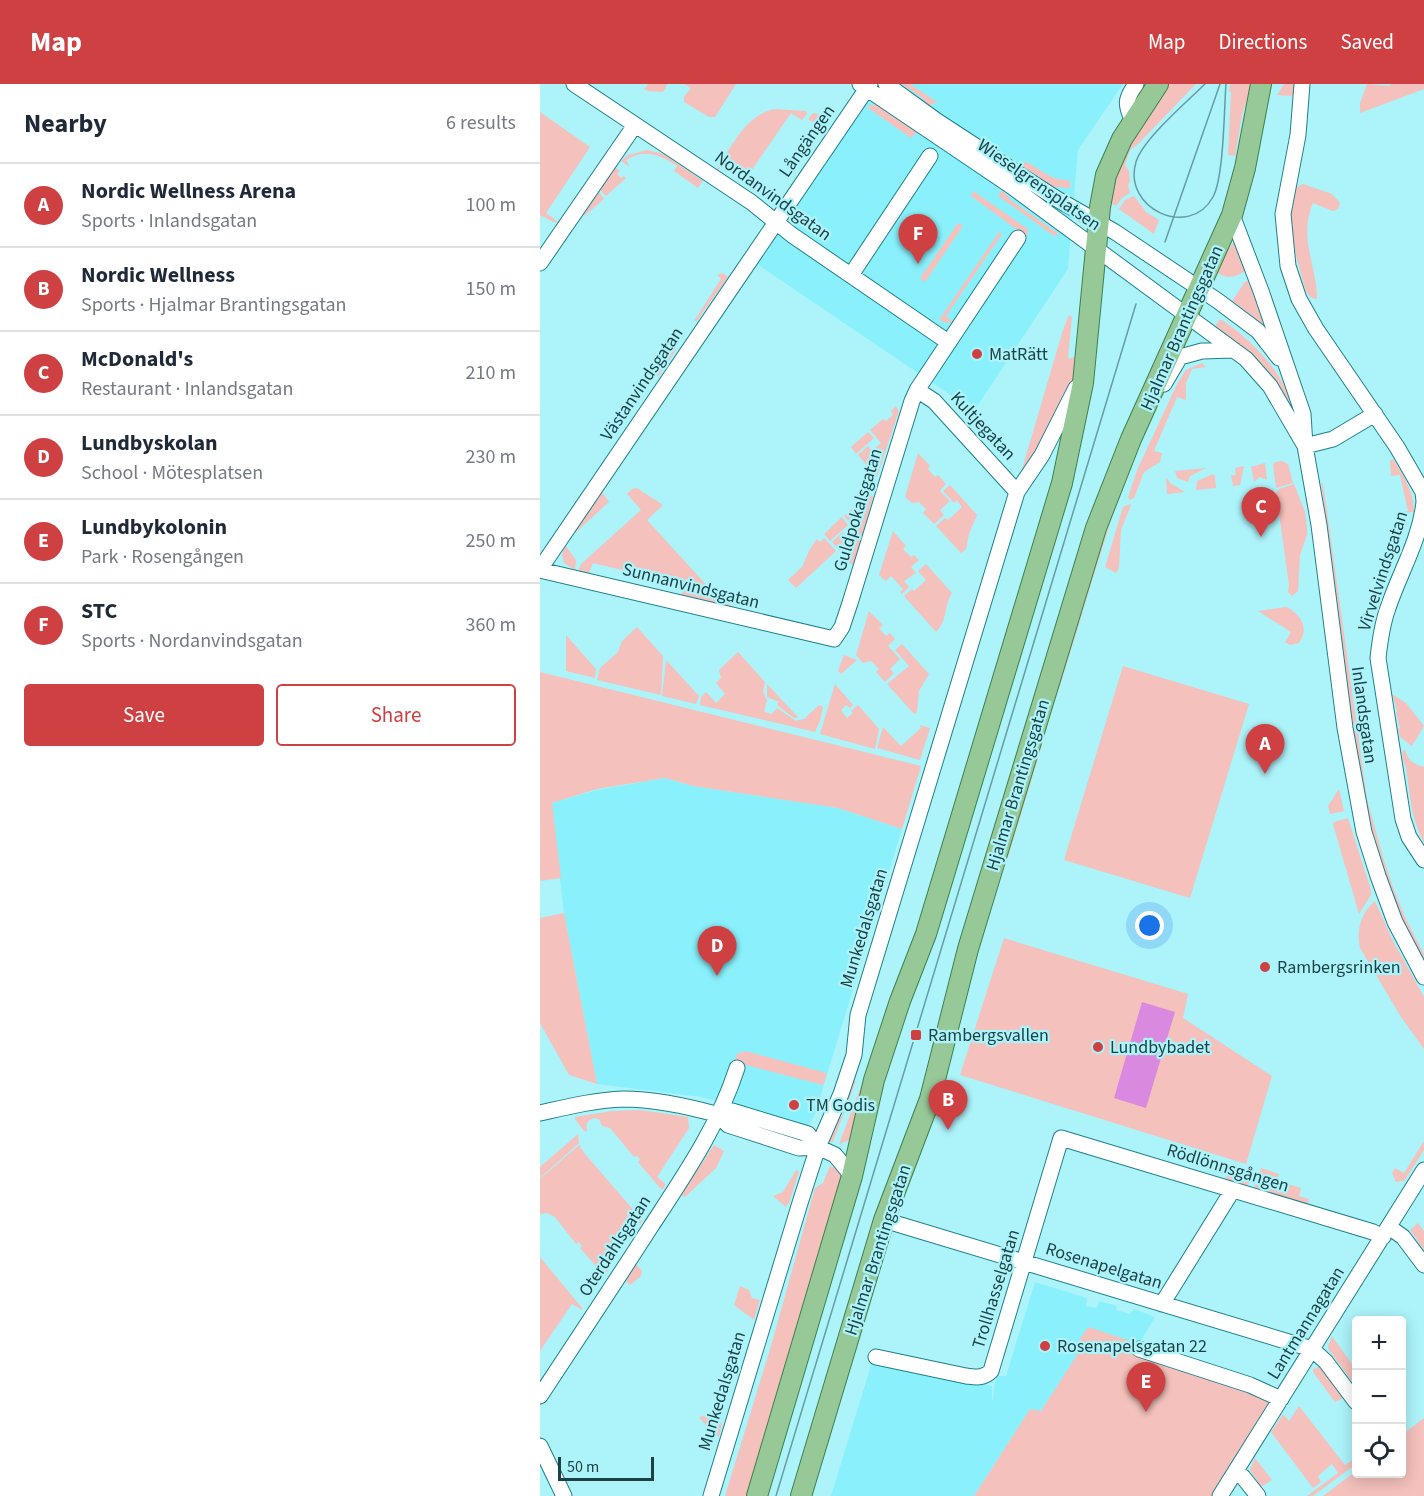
<!DOCTYPE html>
<meta charset="utf-8">
<style>
body{margin:0;font-family:"Source Sans 3",sans-serif;background:#f2f2f3;color:#1f2937}
.controls{position:absolute;right:18px;bottom:18px;display:grid;overflow:hidden;border-radius:6px;box-shadow:0 3px 15px #0003}
.controls button{width:54px;height:54px;display:grid;place-items:center;padding:0;border:0;border-bottom:2px solid #e0e1e3;background:#fff;color:#1f2937;font:30px sans-serif}
.scale{position:absolute;left:18px;bottom:15px;width:96px;box-sizing:border-box;padding-left:6px;border:3px solid #1c4246;border-top:0;font-size:16px;line-height:21px;white-space:nowrap;color:#1c4246;-webkit-text-stroke:4px #adf3fa;paint-order:stroke}
.you{position:absolute;left:610px;top:842px;width:21px;height:21px;margin:-15px;border:4px solid #fff;border-radius:50%;background:#1a73e8;box-shadow:0 0 0 9px #1a73e833}
.badge{display:grid;place-items:center;width:39px;height:39px;border-radius:50%;background:#cf4042;color:#fff;font-size:20px;font-weight:700}
.pin{position:absolute;translate:-50% -50px;filter:drop-shadow(0 2px 3px #0008)}
.pin::after{content:'';position:absolute;top:32px;width:21px;height:18px;background:inherit;clip-path:polygon(0 0,100% 0,50% 100%)}
.list{margin:0;padding:0;list-style:none}
h2{display:flex;justify-content:space-between;align-items:center;height:78px;margin:0;padding:0 24px;font-size:26px}
h2 small{font-size:20px;font-weight:400;color:#747a83}
.list li{display:grid;grid-template-columns:39px 1fr auto;gap:18px;align-items:center;box-sizing:border-box;height:84px;padding:0 24px;border-top:2px solid #e0e1e3}
.list b{display:block;font-size:22px;white-space:nowrap}
.list p{margin:0;font-size:20px;white-space:nowrap;color:#747a83}
.list em{font-size:20px;font-style:normal;color:#747a83}
.actions{display:flex;gap:12px;padding:18px 24px}
.actions a{flex:1;padding:14px 0;border:2px solid #cf4042;border-radius:6px;text-align:center;font-size:21px;color:#cf4042}
.actions .main{background:#cf4042;color:#fff}
.icon{flex:none;width:33px;height:33px;fill:none;stroke:currentColor;stroke-width:2;stroke-linecap:round;stroke-linejoin:round}
.map{position:relative;flex:none;width:884px;height:1412px;overflow:hidden}
header{display:flex;align-items:center;gap:36px;box-sizing:border-box;height:84px;padding:0 30px;background:#cf4042;color:#fff}
header strong{font-size:28px}
nav{display:flex;gap:33px;margin-inline-start:auto;font-size:21px}
main{display:flex}
aside{flex:1;background:#fff}
.map>svg:first-child{display:block}
.built{fill:#8af1fc}
.green{fill:#f4c1bc}
.water{fill:#da89e1}
.lines{fill:none;stroke-linecap:round;stroke-linejoin:round}
.minor-casing{stroke:#1c818a;stroke-width:17}
.major-casing{stroke:#3e814e;stroke-width:22}
.minor{stroke:#fff;stroke-width:15}
.major{stroke:#97c898;stroke-width:20}
.tram{stroke:#669ca2;stroke-width:1.5}
.poi-dot{fill:#cf4042;stroke:#adf3fa;stroke-width:2}
.labels{text-anchor:middle;dominant-baseline:central;stroke-width:4.5;stroke-linejoin:round;paint-order:stroke}
.street-label{font-size:18px;fill:#1c4246;stroke:#adf3fa}
.poi-label{font-size:18px;fill:#1c4246;stroke:#adf3fa;text-anchor:start}
</style>
<header>
<strong>Map</strong>
<nav><a>Map</a><a>Directions</a><a>Saved</a></nav>
</header>
<main>
<aside>
<h2>Nearby<small>6 results</small></h2>
<ul class="list">
<li><span class="badge">A</span><div><b>Nordic Wellness Arena</b><p>Sports · Inlandsgatan</p></div><em>100 m</em></li>
<li><span class="badge">B</span><div><b>Nordic Wellness</b><p>Sports · Hjalmar Brantingsgatan</p></div><em>150 m</em></li>
<li><span class="badge">C</span><div><b>McDonald's</b><p>Restaurant · Inlandsgatan</p></div><em>210 m</em></li>
<li><span class="badge">D</span><div><b>Lundbyskolan</b><p>School · Mötesplatsen</p></div><em>230 m</em></li>
<li><span class="badge">E</span><div><b>Lundbykolonin</b><p>Park · Rosengången</p></div><em>250 m</em></li>
<li><span class="badge">F</span><div><b>STC</b><p>Sports · Nordanvindsgatan</p></div><em>360 m</em></li>
</ul>
<div class="actions"><a class="main">Save</a><a>Share</a></div>
</aside>
<div class="map">
<svg width="884" height="1412" viewBox="0 0 884 1412">
<rect width="100%" height="100%" fill="#adf3fa"/>
<path class="built" d="M333 0H583L538 66 528 185 434 327 214 178Z
M125 694 153 702 298 724 362 745 275 1030 268 1042 161 1013 57 1000 24 829 11 719 57 706Z
M495 1198 547 1214 546 1222 557 1224 559 1217 577 1222 576 1226 590 1230 594 1225 615 1233 599 1260 535 1264 540 1267 501 1327 490 1325 434 1412H291L332 1278 452 1302V1316L455 1317 453 1316 454 1302 457 1292H466Z"/>
<path class="green" d="M108 0H127V1L123 8 108 7 104 5Z
M144 0H196L175 33H169L144 18V13L151 4Z
M362 0H370L397 18 389 22 382 14Z
M628 0H656L597 61 590 66 585 81 589 87 590 98 588 101 590 109 582 114 576 122 568 117 569 111 588 60Z
M690 0H712L702 31 695 72 688 71 691 8 689 7Z
M744 0H756L755 12 737 11Z
M827 0 850 2V0H884V5L820 29V19Z
M336 21 343 23 378 47 371 54 328 24 329 21Z
M234 25 266 27 267 30 262 36 251 29 207 93 185 78 178 86 177 85C192 62 205 32 234 25Z
M0 28 50 63 6 129 17 137 16 139 0 131Z
M273 29 291 32 283 45 268 35Z
M107 66 124 70 163 97 158 104 134 87 137 82C121 71 104 64 86 76L90 83 81 77 88 71Z
M486 78C502 85 510 97 529 96L531 104 513 103 479 81Z
M75 83 80 87 77 90 81 94 84 92 86 94 66 112 60 106Z
M763 100 792 110 800 119 798 125 793 127 773 119C758 154 777 181 777 215L771 214 766 207C760 188 735 107 763 100Z
M462 106 472 117 519 150 514 152 458 112Z
M433 107 488 145 487 153 431 112Z
M59 108 64 115 44 132 43 130Z
M594 112 606 128 619 136 614 150 579 125 585 116Z
M418 139 423 142 385 198 380 194Z
M459 148 462 150 406 232 413 238 407 239 399 236Z
M694 157H696L707 186C695 193 687 197 676 187Z
M183 189 188 193 157 237H154L181 195 177 191Z
M711 195 730 249 709 230 692 217 705 198Z
M529 231 532 233 528 273 529 275 534 273 536 295 512 343 480 392 523 246Z
M680 235C705 250 749 292 750 322L738 301 722 280 674 244Z
M138 263 118 293 114 286 120 276 122 277Z
M662 279 666 283 652 285 646 299V316L637 313 614 367 622 369 620 378 604 388 594 414 590 416 588 413 598 384 638 298 646 286Z
M356 322 359 327 337 393 318 371 328 362 332 367 341 359 330 346 343 335 346 337 353 331 351 327Z
M328 348 334 354 316 370 311 363Z
M378 369 390 382 388 385 395 393 398 391 406 400 400 407 410 417 400 426 404 431 394 440 383 429 386 425 379 418 372 419 365 413Z
M853 375C864 392 874 408 874 428L856 430 868 427 860 391 851 392 850 377Z
M742 377 748 380 753 399 736 404 733 381 735 378Z
M725 379 727 396 720 393 714 398 711 383Z
M704 382 700 401 693 402 691 391H696L695 384Z
M666 384 650 392 648 398 637 394 635 387Z
M673 390 675 392 676 404 656 406 657 397Z
M626 393 630 399 645 408 627 410Z
M781 399 783 400 786 420 827 715 843 773 854 806 866 835 884 870V877C865 842 849 806 837 768 820 710 814 649 806 589 798 525 790 462 781 399Z
M754 400 765 428 767 444V451L760 471 758 507 752 512 748 508 749 501 736 408 739 405Z
M410 401 437 431 429 450 426 465 421 469 396 442 405 434 408 436 422 423 417 416 414 419 403 407Z
M97 404 123 421 107 436 181 517 183 516 193 523 192 525 141 512 144 501 53 479 49 489 38 487 41 480 101 426 87 410 92 405Z
M61 406 69 418 35 449 34 447Z
M329 409 333 413 314 481 311 480 292 458 303 448 306 454 316 445 304 432 312 425 319 434 321 433 313 423 316 421 318 424 327 417 324 413Z
M590 420 591 421 581 446 579 484 576 489 565 483 566 480 583 423Z
M569 431 572 433 543 526 539 525Z
M302 433 308 441 290 457 284 450Z
M353 447 366 462 363 465 371 473 374 471 379 476 371 483 376 489 364 497 369 503 362 510 360 508 363 505 351 492 346 497 339 491Z
M284 454 296 467 256 504 248 496 262 483 270 465 277 455 280 458Z
M25 461 36 476 35 486 24 479 22 471Z
M386 480 412 509C404 522 407 538 396 548L364 512 372 505 374 507 386 496 378 487Z
M746 523C760 529 770 544 759 559L750 561 745 558 751 548 718 527Z
M539 526 543 527 519 605 515 604Z
M329 527 343 541 339 544 346 552 350 549 355 555 348 562 360 575 350 585 354 589 345 598 336 588 339 585 331 577 323 579 316 571Z
M97 543 123 572 121 611 57 596 60 584 78 568 82 557Z
M26 551 56 585 55 594 26 587Z
M362 560 389 590 379 607 377 628 374 630 347 600 369 582 355 566Z
M198 568 225 598 223 608 227 616 224 628 232 630 237 624 256 637 264 635 279 621 283 623 280 637 275 648 160 621 161 613 166 608 176 619 185 610 176 599 181 594 179 586Z
M304 571 317 576 301 590 298 587Z
M126 576 159 612 156 620 122 612Z
M583 582 709 620 650 814 524 776Z
M0 588 381 682 362 745 298 724 153 702 125 694 57 705 12 719 21 794 0 797Z
M227 600 258 633 257 634H254L237 621 239 618 227 613Z
M295 600 313 621 310 624 306 621 301 626 307 634 313 629 311 627 318 621 339 645 335 665 280 650Z
M852 610 866 619 884 642 872 662 860 653 858 645 860 644 856 629 857 627Z
M380 641 390 644 380 676 337 664 343 643 361 662 381 644Z
M498 660 502 661 468 773 464 772 481 715H485L482 714Z
M863 666H865C869 677 873 680 884 683V759C870 730 871 715 866 684 864 678 861 673 863 666Z
M799 705 804 727 790 730 788 722Z
M808 734 831 806V811L819 830 793 740 794 738Z
M835 817 852 855 884 913V965L861 933 820 864C816 847 821 828 835 817Z
M24 829 57 1000 29 991 0 939V834Z
M464 854 648 910 643 934 732 992 706 1080 420 991Z
M205 967 283 988 287 990 283 1001 194 978 197 970Z
M314 997H316L293 1058H289L288 1053 302 1031Z
M322 1000 328 1001 310 1056 299 1060Z
M101 1026 148 1033 149 1044 117 1093 126 1100 123 1105 120 1104 98 1078 100 1075 97 1072 94 1073 70 1044 62 1042 59 1035 54 1034C46 1037 46 1041 47 1048L44 1047 35 1035V1033L72 1027Z
M38 1050 39 1059 0 1094V1083Z
M884 1057V1066L866 1094 864 1097 856 1098 852 1089 855 1084 864 1089Z
M39 1061 45 1070 102 1136 101 1140 90 1134 61 1178 70 1184 64 1191 40 1164 42 1162 39 1158 36 1160 15 1133 7 1129 0 1130V1095Z
M174 1061 184 1067 176 1084 145 1113 141 1111Z
M290 1082 299 1085 303 1090 209 1412H185L231 1262 275 1104 283 1099Z
M689 1083 712 1090 707 1104 685 1098Z
M721 1084 739 1090 736 1099 718 1094Z
M256 1086 259 1088 249 1119 246 1123 233 1112 243 1108Z
M716 1099 741 1107 744 1099 761 1104 759 1112 769 1115 767 1123 714 1107Z
M878 1139 884 1147V1166L870 1146Z
M0 1173 42 1224V1226L32 1220 0 1267Z
M95 1179 102 1187 101 1192 90 1201 84 1195Z
M200 1202 209 1206 212 1214 220 1216 214 1236 194 1221Z
M548 1243 727 1302 731 1316 672 1412H434L490 1325 501 1327 539 1268 534 1264Z
M792 1252 816 1286V1303L789 1266 788 1262Z
M779 1283 783 1284 805 1313 795 1318 773 1288V1285Z
M759 1322 805 1381 816 1374V1380L773 1412H767L798 1389 792 1380 778 1392 781 1398 773 1404 731 1348 743 1330 749 1337Z
M164 1332 182 1339 179 1353 171 1348 159 1333Z
M884 1334V1412H783L816 1387V1390H862V1351Z
M715 1374 732 1396 721 1403 710 1386Z"/>
<path class="water" d="M602 918 635 928 606 1024 574 1014Z"/>
<g class="lines">
<defs>
<path id="minor" d="M34 0 211 118 252 151 408 258
M320 0 471 102 706 275 730 302 765 362
M346 0 397 37 517 115 575 148 678 217 718 247 739 274
M762 0 758 51 743 130 748 182 759 215 776 245 857 363 883 408 884 417
M593 37C585 21 585 15 596 0
M692 131 721 207 763 330 765 362 779 441 805 644 824 748 838 792 855 838 884 893
M0 179 95 41
M311 191 390 72
M624 300 640 273 662 267 694 266
M377 306 394 317 477 408
M765 362 793 355 835 330
M884 418C880 456 860 488 848 524 842 540 840 556 838 574L863 735 869 753 884 776
M0 485 330 0
M0 486 294 555 302 543 310 519 372 317 377 306 478 154
M0 1029C27 1023 55 1016 83 1015 116 1015 147 1022 179 1031
M179 1031 192 1027 268 1050 278 1063 295 1071 312 1092
M179 1031 188 1041 259 1064 278 1063
M344 1136 772 1265 786 1278 816 1318
M849 1143 863 1153 884 1181
M622 1220 689 1112 690 1105
M599 1265 710 1301 741 1315
M336 1273 426 1292C436 1293 443 1295 451 1287L521 1054 833 1148 843 1153
M0 1312C37 1256 74 1200 110 1144 144 1092 178 1043 197 984
M0 1362 24 1412
M696 1388 703 1393 718 1412
M171 1412 260 1119 278 1063 301 1010 314 971 318 931 477 408 502 371 536 304 541 301
M680 1412 884 1086"/>
<path id="major" d="M217 1412 312 1092 334 996 360 917 386 850 522 399 543 299 560 123 566 91 582 55 618 0
M261 1412 344 1136 390 1015 428 865 556 444 591 355 692 131 705 84 721 0"/>
</defs>
<use href="#minor" class="minor-casing"/>
<use href="#major" class="major-casing"/>
<use href="#minor" class="minor"/>
<use href="#major" class="major"/>
<path class="tram" d="M665 0C647 18 603 55 596 78 582 124 649 156 673 113 684 93 684 25 686 0
M625 158 680 0
M236 1412 596 220"/>
</g>
<g class="poi-dot">
<circle cx="437" cy="270" r="6"/>
<circle cx="725" cy="883" r="6"/>
<rect x="370" y="945" width="12" height="12" rx="3"/>
<circle cx="558" cy="963" r="6"/>
<circle cx="254" cy="1021" r="6"/>
<circle cx="505" cy="1262" r="6"/>
</g>
<g class="labels">
<g class="street-label">
<text transform="translate(267 57) rotate(-55)">Långängen</text>
<text transform="translate(499 101) rotate(35)">Wieselgrensplatsen</text>
<text transform="translate(233 112) rotate(36)">Nordanvindsgatan</text>
<text transform="translate(642 244) rotate(-66)">Hjalmar Brantingsgatan</text>
<text transform="translate(102 300) rotate(-56)">Västanvindsgatan</text>
<text transform="translate(443 342) rotate(47)">Kultjegatan</text>
<text transform="translate(318 426) rotate(-73)">Guldpokalsgatan</text>
<text transform="translate(843 487) rotate(-72)">Virvelvindsgatan</text>
<text transform="translate(151 502) rotate(14)">Sunnanvindsgatan</text>
<text transform="translate(824 631) rotate(82)">Inlandsgatan</text>
<text transform="translate(478 701) rotate(-73)">Hjalmar Brantingsgatan</text>
<text transform="translate(324 844) rotate(-73)">Munkedalsgatan</text>
<text transform="translate(688 1084) rotate(17)">Rödlönnsgången</text>
<text transform="translate(75 1162) rotate(-57)">Oterdahlsgatan</text>
<text transform="translate(338 1166) rotate(-72)">Hjalmar Brantingsgatan</text>
<text transform="translate(564 1182) rotate(17)">Rosenapelgatan</text>
<text transform="translate(456 1205) rotate(-73)">Trollhasselgatan</text>
<text transform="translate(766 1239) rotate(-58)">Lantmannagatan</text>
<text transform="translate(182 1307) rotate(-73)">Munkedalsgatan</text>
</g>
<g class="poi-label">
<text x="449" y="270">MatRätt</text>
<text x="737" y="883">Rambergsrinken</text>
<text x="388" y="951">Rambergsvallen</text>
<text x="570" y="963">Lundbybadet</text>
<text x="266" y="1021">TM Godis</text>
<text x="517" y="1262">Rosenapelsgatan 22</text>
</g>
</g>
</svg>
<div class="controls">
<button>+</button>
<button>−</button>
<button><svg class="icon" aria-label="locate" viewBox="0 0 24 24"><circle cx="12" cy="12" r="6"/><path d="M12 2v4M12 18v4M2 12h4M18 12h4"/></svg></button>
</div>
<div class="scale">50 m</div>
<div class="you"></div>
<div class="pin badge" style="left:725px;top:690px">A</div>
<div class="pin badge" style="left:408px;top:1046px">B</div>
<div class="pin badge" style="left:721px;top:453px">C</div>
<div class="pin badge" style="left:177px;top:892px">D</div>
<div class="pin badge" style="left:606px;top:1328px">E</div>
<div class="pin badge" style="left:378px;top:180px">F</div>
</div>
</main>
